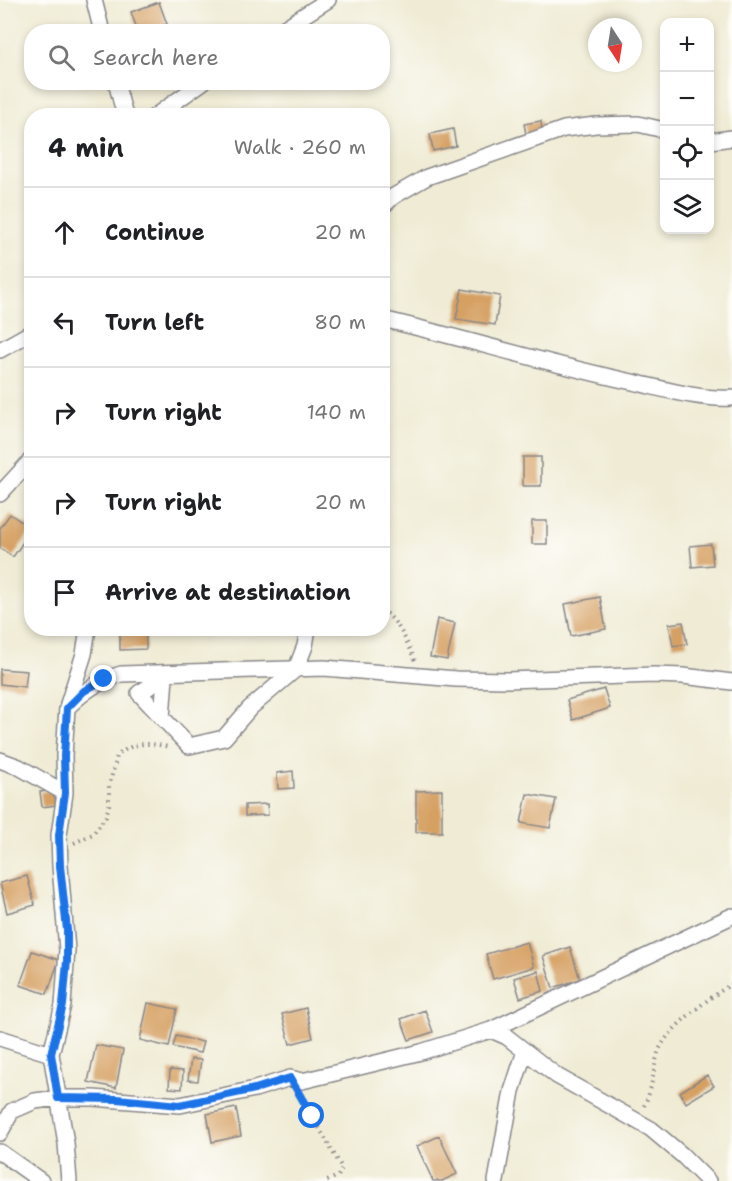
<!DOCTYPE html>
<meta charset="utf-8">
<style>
body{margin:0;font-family:"Shantell Sans",sans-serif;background:#f2f2f2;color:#202124}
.controls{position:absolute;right:18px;top:18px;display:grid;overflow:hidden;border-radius:12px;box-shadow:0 3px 9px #0003}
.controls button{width:54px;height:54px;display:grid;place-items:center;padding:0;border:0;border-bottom:2px solid #e0e0e0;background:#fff;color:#202124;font:30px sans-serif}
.compass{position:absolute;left:588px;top:18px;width:54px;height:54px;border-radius:50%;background:#fff;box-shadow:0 3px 9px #0003;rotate:168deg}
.stop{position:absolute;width:18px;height:18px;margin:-14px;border:4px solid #1a73e8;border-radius:50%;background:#fff}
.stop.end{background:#1a73e8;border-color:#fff;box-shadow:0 2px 6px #0008}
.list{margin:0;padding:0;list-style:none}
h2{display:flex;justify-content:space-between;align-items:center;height:78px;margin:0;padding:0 24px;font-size:26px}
h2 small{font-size:20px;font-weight:400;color:#757577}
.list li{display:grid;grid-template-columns:39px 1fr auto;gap:18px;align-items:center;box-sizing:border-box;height:90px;padding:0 24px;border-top:2px solid #e0e0e0}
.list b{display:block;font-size:22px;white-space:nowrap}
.list em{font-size:20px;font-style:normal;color:#757577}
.icon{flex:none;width:33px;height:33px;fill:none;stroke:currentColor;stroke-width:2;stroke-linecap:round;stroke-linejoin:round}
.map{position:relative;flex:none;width:732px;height:1181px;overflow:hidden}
.search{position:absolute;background:#fff;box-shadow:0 3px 9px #0003;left:24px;top:24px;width:366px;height:66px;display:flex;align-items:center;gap:15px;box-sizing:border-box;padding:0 21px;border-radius:24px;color:#757577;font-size:22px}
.panel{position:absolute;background:#fff;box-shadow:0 3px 9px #0003;left:24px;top:108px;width:366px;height:528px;border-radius:24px}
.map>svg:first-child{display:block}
.building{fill:#d6a064}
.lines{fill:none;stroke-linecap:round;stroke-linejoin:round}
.street-casing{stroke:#888688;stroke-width:18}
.path{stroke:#888688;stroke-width:4;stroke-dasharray:1.5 4.5;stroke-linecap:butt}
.street{stroke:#fff;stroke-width:15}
.route{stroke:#1a73e8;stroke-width:8}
</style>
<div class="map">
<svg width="732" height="1181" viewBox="0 0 732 1181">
<rect width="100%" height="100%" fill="#fdfcf7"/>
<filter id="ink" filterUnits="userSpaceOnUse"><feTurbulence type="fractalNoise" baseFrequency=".0167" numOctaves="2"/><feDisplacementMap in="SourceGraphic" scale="12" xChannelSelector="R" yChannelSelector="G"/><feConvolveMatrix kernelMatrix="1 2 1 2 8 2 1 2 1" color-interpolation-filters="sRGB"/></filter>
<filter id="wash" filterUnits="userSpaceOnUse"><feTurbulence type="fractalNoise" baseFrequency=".008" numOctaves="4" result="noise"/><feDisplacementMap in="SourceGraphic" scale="24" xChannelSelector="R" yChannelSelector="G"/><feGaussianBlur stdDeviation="1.35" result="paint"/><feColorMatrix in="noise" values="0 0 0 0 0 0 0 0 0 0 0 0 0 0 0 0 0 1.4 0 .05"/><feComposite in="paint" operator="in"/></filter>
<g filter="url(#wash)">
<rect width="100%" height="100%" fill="#efebd4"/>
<g id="blocks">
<path class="building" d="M159 2 167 24 147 32H138L131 12Z
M541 121 542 131 526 134 524 124Z
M453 129 456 146 433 151 430 134Z
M462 289 500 296 495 325 456 319Z
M523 457H541V486H523Z
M10 514 32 529 13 557 0 548V528Z
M532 521H547V544H532Z
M711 544 713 565 692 567 690 546Z
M600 597 606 629 571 636 565 604Z
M437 619 455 623 447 660 430 657Z
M683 622 687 644 673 646 669 624Z
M146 630V649L120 650V631Z
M0 669 27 671 25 687 0 684Z
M604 689 610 708 573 720 567 700Z
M293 771 294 788 278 789 277 773Z
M54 790 56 805 42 807 40 792Z
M442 790V832H416V791Z
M527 794 556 799 550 828 521 823Z
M267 804 268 815 245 816V805Z
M27 876 35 905 7 913 0 883Z
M527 942 534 967 493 979 486 954Z
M570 947 580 979 553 988 543 956Z
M32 951 59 960 47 994 20 985Z
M538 971 543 991 520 998 514 978Z
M148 1003 177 1009 169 1047 140 1040Z
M306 1008 313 1038 290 1044 282 1014Z
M425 1010 433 1032 409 1040 401 1019Z
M176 1036 203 1042 200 1053 173 1047Z
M96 1045 123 1050 116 1088 88 1082Z
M191 1059 201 1060 198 1081 188 1080Z
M170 1070 183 1071 182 1089 169 1088Z
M707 1075 714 1086 686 1103 680 1092Z
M236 1108 241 1136 212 1142 207 1114Z
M439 1136 457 1174 442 1181H433L417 1146Z"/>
</g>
</g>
<g filter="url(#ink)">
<use href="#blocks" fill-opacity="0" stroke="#888688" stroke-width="1.5"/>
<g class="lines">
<defs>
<path id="street" d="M94 0 102 32
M278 32 328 0
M116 82 125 116
M155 116 203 82
M710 141 732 138
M382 207 394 196 427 177 564 129 596 125 638 124 664 130
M382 319C468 339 551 365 637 383 667 390 701 400 732 398
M0 350 32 332
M0 494 32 459
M68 704 84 654 88 628
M162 718 165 677 139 693 189 746 224 738 250 708 296 669 305 646 308 628
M0 760 19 767 65 793
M491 1030 732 916
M0 1038 51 1054
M0 1133 12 1111 35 1101 58 1098H93L180 1105 255 1089 290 1078 302 1081 331 1074 421 1052 491 1030 507 1037 557 1076 651 1129 682 1155 708 1181
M0 1152 41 1181
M69 1181 66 1143 51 1054 63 1005 67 950 60 866 59 835 65 793 64 756 67 708C84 691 99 681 121 674L324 668 456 679 507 680 654 675 683 676 732 682
M496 1181 512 1091 525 1051"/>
</defs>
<use href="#street" class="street-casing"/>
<path class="path" d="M382 609C399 623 407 641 415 661
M74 843 93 834 106 816 109 805V786L117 756C133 742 147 742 168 747
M301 1096 342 1168 338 1176 327 1181
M644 1106C654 1085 652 1073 658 1053 665 1030 711 996 732 984"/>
<use href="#street" class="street"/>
</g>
</g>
<g class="lines" filter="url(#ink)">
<path class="route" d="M104 679 84 691 67 708 64 756 65 793 59 835 60 866 67 930V961L63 1005 51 1054 58 1098 117 1099 180 1105 255 1089 290 1078 312 1116"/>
</g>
</svg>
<div class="controls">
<button>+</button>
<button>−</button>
<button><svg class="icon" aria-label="locate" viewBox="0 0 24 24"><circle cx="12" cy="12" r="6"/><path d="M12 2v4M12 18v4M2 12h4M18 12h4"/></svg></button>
<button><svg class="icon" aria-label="layers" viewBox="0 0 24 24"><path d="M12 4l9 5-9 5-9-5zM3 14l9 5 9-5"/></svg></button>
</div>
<svg class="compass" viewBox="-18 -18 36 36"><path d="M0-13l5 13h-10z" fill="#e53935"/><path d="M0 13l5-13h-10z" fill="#757577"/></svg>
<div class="stop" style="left:312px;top:1116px"></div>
<div class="stop end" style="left:104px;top:679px"></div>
<div class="search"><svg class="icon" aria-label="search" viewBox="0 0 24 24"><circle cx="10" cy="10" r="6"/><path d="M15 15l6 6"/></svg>Search here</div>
<section class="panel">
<h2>4 min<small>Walk · 260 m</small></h2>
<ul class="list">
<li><svg class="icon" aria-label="ahead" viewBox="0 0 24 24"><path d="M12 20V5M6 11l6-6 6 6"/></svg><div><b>Continue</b></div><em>20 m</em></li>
<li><svg class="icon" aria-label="left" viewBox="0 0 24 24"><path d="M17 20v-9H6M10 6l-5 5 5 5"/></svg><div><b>Turn left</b></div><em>80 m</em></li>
<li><svg class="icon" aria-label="right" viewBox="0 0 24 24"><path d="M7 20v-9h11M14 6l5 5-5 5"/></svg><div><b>Turn right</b></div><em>140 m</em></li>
<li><svg class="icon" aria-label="right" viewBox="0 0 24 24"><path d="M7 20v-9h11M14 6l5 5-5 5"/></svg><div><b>Turn right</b></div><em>20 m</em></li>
<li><svg class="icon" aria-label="arrive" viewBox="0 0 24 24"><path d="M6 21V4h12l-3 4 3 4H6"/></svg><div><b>Arrive at destination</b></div></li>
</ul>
</section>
</div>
